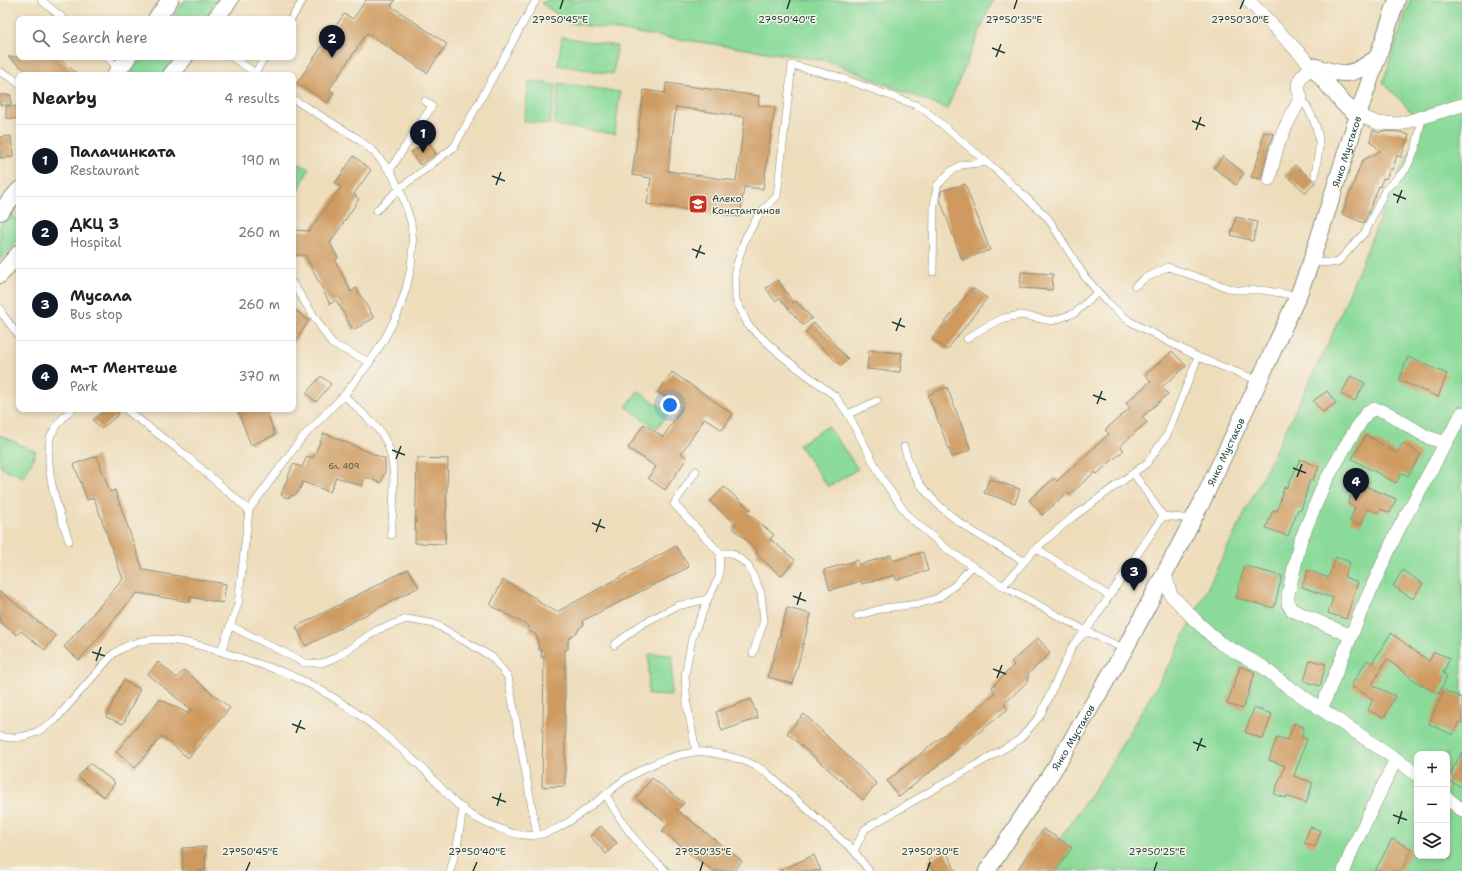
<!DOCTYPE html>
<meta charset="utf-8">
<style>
body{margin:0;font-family:"Shantell Sans",sans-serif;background:#f2f2f2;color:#222}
.controls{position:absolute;right:12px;bottom:12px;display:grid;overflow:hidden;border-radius:8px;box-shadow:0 2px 6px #0003}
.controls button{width:36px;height:36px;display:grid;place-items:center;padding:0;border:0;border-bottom:1px solid #e0e0e0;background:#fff;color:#222;font:20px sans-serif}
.you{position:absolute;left:670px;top:405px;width:14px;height:14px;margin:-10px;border:3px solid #fff;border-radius:50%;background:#1a73e8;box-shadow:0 0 0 6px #1a73e833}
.badge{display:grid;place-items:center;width:26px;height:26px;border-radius:50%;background:#111827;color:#fff;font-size:13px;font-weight:700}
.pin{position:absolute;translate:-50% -33px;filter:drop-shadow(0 1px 2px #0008)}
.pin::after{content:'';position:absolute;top:21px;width:14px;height:12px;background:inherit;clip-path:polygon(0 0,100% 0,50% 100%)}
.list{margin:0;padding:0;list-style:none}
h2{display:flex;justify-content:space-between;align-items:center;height:52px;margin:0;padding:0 16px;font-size:17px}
h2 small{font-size:13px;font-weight:400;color:#767676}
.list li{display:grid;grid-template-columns:26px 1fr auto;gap:12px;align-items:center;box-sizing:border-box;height:72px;padding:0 16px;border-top:1px solid #e0e0e0}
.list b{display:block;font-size:15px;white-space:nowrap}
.list p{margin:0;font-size:13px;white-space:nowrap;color:#767676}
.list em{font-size:13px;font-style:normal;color:#767676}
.icon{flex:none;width:22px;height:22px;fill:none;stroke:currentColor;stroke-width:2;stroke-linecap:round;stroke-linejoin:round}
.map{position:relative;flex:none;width:1462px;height:871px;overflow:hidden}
.search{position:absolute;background:#fff;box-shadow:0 2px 6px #0003;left:16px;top:16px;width:280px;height:44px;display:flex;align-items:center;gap:10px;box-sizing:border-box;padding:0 14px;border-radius:8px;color:#767676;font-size:15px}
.panel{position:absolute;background:#fff;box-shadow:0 2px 6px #0003;left:16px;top:72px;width:280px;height:340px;border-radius:8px}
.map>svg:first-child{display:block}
.green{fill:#8ada9a;stroke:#548c67;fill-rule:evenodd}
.building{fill:#ce9a5e;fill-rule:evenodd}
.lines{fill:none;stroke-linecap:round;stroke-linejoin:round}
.service-casing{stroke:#868d78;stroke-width:8}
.minor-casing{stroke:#868d78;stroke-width:14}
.tertiary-casing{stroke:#868d78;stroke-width:18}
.service{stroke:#fff;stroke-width:7}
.minor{stroke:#fff;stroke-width:13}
.tertiary{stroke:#fff;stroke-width:16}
.ticks{fill:none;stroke:#1f3d34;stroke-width:1.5}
.labels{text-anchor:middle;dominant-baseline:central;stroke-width:3;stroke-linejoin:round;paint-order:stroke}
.number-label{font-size:8px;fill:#4b543e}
.street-label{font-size:10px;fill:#1f3d34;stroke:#f7f3e8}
.poi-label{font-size:10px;fill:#1f3d34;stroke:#f7f3e8;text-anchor:start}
.ticks-label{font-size:10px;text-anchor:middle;fill:#1f3d34;stroke:#f7f3e8;stroke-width:3;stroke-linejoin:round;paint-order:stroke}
</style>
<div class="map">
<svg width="1462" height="871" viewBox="0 0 1462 871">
<rect width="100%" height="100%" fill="#f7f3e8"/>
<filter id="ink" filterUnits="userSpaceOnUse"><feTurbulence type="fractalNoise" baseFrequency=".025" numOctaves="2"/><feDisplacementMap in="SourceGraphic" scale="8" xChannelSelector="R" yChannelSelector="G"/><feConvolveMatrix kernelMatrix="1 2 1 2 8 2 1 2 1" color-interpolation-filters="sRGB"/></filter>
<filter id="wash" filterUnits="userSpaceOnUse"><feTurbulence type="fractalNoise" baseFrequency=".012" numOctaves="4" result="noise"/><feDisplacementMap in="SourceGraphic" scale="16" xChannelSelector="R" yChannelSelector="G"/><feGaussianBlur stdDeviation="0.9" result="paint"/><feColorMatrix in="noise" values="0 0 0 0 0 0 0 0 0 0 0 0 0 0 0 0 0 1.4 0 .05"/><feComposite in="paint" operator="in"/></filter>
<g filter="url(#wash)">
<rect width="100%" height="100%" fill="#edb"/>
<path class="green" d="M185 0H219L205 19H171Z
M548 0H993L947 109 828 61 569 23 541 3Z
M1410 0H1462V871H1037L1102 778 1172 660 1329 342 1394 184 1424 125 1383 82ZM1417 754H1447V856H1417Z
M562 37 617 46 613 74 558 65Z
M143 57H166L173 61 162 75H129Z
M529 81 556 85 550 125 524 121Z
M559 83 620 92 615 134 554 125Z
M293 161 309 169 295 197 293 196Z
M11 213 19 221V240L0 260V225Z
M638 391 669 412 657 429 626 407Z
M828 426 858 469 828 487 799 445Z
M0 435 36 452 24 478 0 467Z
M649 654 673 655 671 696 648 695Z"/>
<g id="blocks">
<path class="building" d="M366 0H395L391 6 447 44 427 73 367 33 329 90 334 93 327 103 297 83 344 14 353 19Z
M8 57H57L79 75H31Z
M666 83 759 96 758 105 775 107 763 189 744 187 740 217 647 204 651 178 632 175 644 90 665 93ZM676 107 745 117 736 181 668 171Z
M0 95H11V105H0Z
M6 106 19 107V119L6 118Z
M1373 130 1380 133 1381 131 1400 132 1409 135 1401 157 1397 156 1392 170 1390 169 1386 179 1383 178 1380 187 1379 186 1364 223 1342 214 1362 161 1380 151 1370 141Z
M1264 132 1274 134 1269 145 1261 179 1251 177 1262 147H1261Z
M11 136 13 157 0 158V137Z
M428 141 436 154 420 165 411 152Z
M354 156 371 170 354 194 359 199 330 243 338 258 335 260 351 292 356 288 374 318 353 330 336 300 330 304 305 255H293V230L309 231 341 187 335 183Z
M1223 156 1244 173 1236 185 1214 168Z
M1295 165 1315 182 1306 193 1286 175Z
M965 184 990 250 962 260 940 199 941 191Z
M1236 217 1257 222 1253 241 1231 235Z
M1021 272 1053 274 1052 290 1020 288Z
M778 280 793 303 796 301 812 318 803 325 779 298 775 301 766 288Z
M972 288 987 298 947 350 932 339Z
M293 308 309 321 293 344Z
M814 323 834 342 833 343 848 359 841 366 805 332Z
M869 350 902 353 900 372 867 369Z
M1172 351 1186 366 1162 387 1168 394 1142 417 1147 422 1120 446 1124 450 1097 474 1095 472 1069 495 1067 493 1042 515 1029 500 1054 478 1057 481 1109 434 1105 430 1130 408 1126 403 1151 381 1145 375Z
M1408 357 1447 374 1438 397 1399 380Z
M672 372 733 414 722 430 705 418 681 453 687 458 665 490 648 478 656 467 628 448 644 424 663 437 682 408 658 392Z
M321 376 331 384 316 402 306 393Z
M1351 376 1365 383 1355 401 1341 394Z
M947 387 971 450 952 457 928 395Z
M1327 391 1336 403 1323 412 1313 401Z
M106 409H115L119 414 101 429 93 420Z
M237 409H266L275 435 251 445Z
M324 433 385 459V472L381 483 365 477 362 486 336 477 330 492 303 482 298 493 288 498 281 495 293 464 302 467 307 456 313 458Z
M1366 435 1397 453 1403 443 1421 454 1408 476 1402 473 1396 483 1352 459Z
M97 456 110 492 115 490 143 570 226 584 223 603 191 597 190 602 137 593 79 660 64 647 123 579 94 498 87 500 74 464Z
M417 458 448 459 445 544 415 543Z
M1300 459 1319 467 1312 481 1310 480 1301 510 1298 509 1288 536 1266 528 1273 510 1277 511 1284 487 1287 488Z
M989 479 1020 489 1015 503 984 493Z
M1356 482 1396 499 1390 513 1381 509 1379 513 1368 509 1361 525 1350 521 1355 507 1348 504Z
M724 487 751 510 748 513 774 535 770 539 795 560 781 576 756 554 758 551 733 528 736 524 710 502Z
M676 546 689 567 582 621 584 625 578 629 579 631 570 637 568 641V649L565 650V786L542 787 544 657H541L542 650H539L537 637 535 634 528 630 530 627 490 605 503 580 539 600 538 602 557 612Z
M923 552 928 571 896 580 895 575 862 584 861 581 830 590 824 570 858 560 859 565 891 555 893 561Z
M1336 557 1350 562 1344 577 1358 582 1346 619 1328 613 1333 598 1302 587 1308 570 1328 578Z
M1244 566 1282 576 1274 608 1236 598Z
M408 569 419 587 306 646 296 627Z
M1403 570 1423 584 1413 599 1393 586Z
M0 591 56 636 45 650 21 631 17 635 0 622Z
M787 608 811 614 793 684 768 677Z
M1391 633 1429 661 1434 652 1450 658 1443 673 1447 676 1439 694 1418 683 1387 659 1372 685 1395 696 1384 718 1368 710 1373 699 1351 686 1367 660 1372 663Z
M1038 638 1050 653 1028 674V681L1004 704 1008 709 899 797 887 781 995 694 992 687 1014 665 1011 662Z
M1310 660 1326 664 1320 686 1304 681Z
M158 662 177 678 184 670 230 708 188 758 162 736 135 768 116 752 160 699 189 714 191 710 148 674Z
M1240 666 1255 672 1243 709 1227 704Z
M123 680 140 689 123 724 106 717Z
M1444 690 1462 698V723L1459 722 1453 735 1429 724Z
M751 699 758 718 722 731 716 712Z
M1254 708 1272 714 1263 739 1245 732Z
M804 714 877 784 863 800 787 733Z
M1294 723 1304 727 1301 737 1307 739 1294 776 1313 783 1306 803 1286 796V798L1274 794 1285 766 1269 760 1277 737 1288 740Z
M1462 752V787L1447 780Z
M90 763 115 783 104 797 78 777Z
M652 778 684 803 677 810 742 861 734 871H713L662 831 668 824 636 798Z
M601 826 617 843 606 854 590 836Z
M1310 827 1321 831 1315 847 1304 843Z
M1043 829 1072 847 1056 871H1017Z
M1392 839 1412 849 1401 871H1375Z
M206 847 205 871H183L182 848Z
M946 851 956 871H933L928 860Z
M814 855 821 871H779Z"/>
</g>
</g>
<g filter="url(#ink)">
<use href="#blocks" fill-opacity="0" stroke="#868d78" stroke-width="1"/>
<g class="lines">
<defs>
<path id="service" d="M41 0 64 19
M291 19 303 0
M107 57 119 69
M232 57 258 75
M0 72 11 77 19 84
M255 73 265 57
M1301 97C1310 111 1319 127 1319 144 1319 154 1316 165 1315 176
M389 171 432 106 425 101
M377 210 399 189 454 147 536 0
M1311 262 1337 263 1366 231 1385 190 1406 169 1416 147 1422 118
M933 272 934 205 937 186 950 172 961 165 987 162
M293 284 332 344 370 362
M1135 286 1144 279 1168 267 1234 290H1262L1298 296
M0 308 3 315 19 336
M967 339 985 327 1004 318 1021 315 1052 321 1075 313 1098 292
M344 395C355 407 372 420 381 433 400 459 393 504 391 535
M125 409 183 453 249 510
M848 414 877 401
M904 447C907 455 909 465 913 473 936 514 984 539 1024 561
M696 471 674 504 720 553 719 577 708 599 692 638 685 675 687 705 696 751
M1134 474 1163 516
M69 541C59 511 47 481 49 448 50 444 49 439 51 435 56 425 64 416 72 409
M1036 548 1109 596
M720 553H732L748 565 761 593 764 621 753 653
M1003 586 1036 548 1073 517 1147 463 1167 435 1198 357
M857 616 884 608 919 604 938 598 955 585 972 566
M231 626 305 663H322L337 657 377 630 407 619 435 624 492 657 508 677 537 835
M614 645 642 624 677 606 708 599
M1125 649 1086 631 1003 586 948 550 908 516 883 480 848 414 835 396 784 358 748 325 736 300 735 270 745 239 759 214 777 196 792 65 836 76 921 107 995 169 1048 218 1085 277 1107 302 1129 321 1198 357 1259 381
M221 651 238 604 249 510 301 439 344 395 370 362 385 338 398 313 406 289 411 267 413 244 411 222 402 195 392 174 375 153 357 138 293 99
M0 736C20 742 41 732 56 719L113 654C123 647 134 642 147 640 179 636 222 652 253 662 264 666 277 669 288 674 321 688 352 708 380 731 392 741 405 752 417 763 438 781 454 808 480 820 498 828 517 838 538 835 560 831 578 815 596 802 607 794 617 784 629 777 648 765 672 755 695 752 709 750 743 759 756 766 760 768 764 771 768 774L854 851 869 871
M606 795C624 827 638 846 666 871
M854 851 865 829 1019 740 1040 716 1073 645 1086 631 1163 516 1193 519
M450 871 457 847 463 808"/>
<path id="minor" d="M1248 0 1312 66C1301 77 1294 81 1301 97L1285 128 1277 147 1269 179
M1358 115 1378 123 1400 124 1462 105
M1165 574 1171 595 1196 621 1220 643 1263 667 1287 686 1321 709
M1351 636 1292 610 1288 604V595L1300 542 1324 484 1349 440 1367 412 1375 409 1386 412 1427 437 1446 443
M1417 775 1396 759 1321 709 1362 609 1397 532 1462 413
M1447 798 1462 810
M1344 871 1352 850 1396 759"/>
<g id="tertiary">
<path d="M156 19 170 0"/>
<path d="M215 19 230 0"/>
<path d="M1312 66C1323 69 1336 74 1347 73 1358 72 1369 63 1378 57"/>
<path d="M1312 66 1344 104 1358 115"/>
<path d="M115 75 128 57"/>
<path d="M171 75 185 57"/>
<path d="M0 212 19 190"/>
<path d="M0 275 19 253"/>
<path id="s1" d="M987 871 1058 763 1125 649 1201 504 1259 381 1298 296 1311 262 1358 115 1397 0"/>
</g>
</defs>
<use href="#service" class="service-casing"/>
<use href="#minor" class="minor-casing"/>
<use href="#tertiary" class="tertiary-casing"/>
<use href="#service" class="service"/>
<use href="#minor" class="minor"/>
<use href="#tertiary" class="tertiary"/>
</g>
</g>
<path class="ticks" d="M560 9 563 0M787 9 790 0M1014 9 1017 0M1240 9 1244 0M992 48 1005 53M996 57 1001 44M1192 121 1205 126M1196 130 1201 117M492 176 505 181M496 185 501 172M1393 194 1406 199M1397 203 1402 190M692 249 705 254M696 258 701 245M892 322 905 327M896 331 901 318M1093 395 1106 400M1097 404 1102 391M392 450 405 455M396 459 401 446M1293 468 1306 473M1297 477 1302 464M592 523 605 528M596 532 601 519M793 596 806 601M797 605 801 592M92 652 105 656M96 661 101 647M993 669 1006 674M997 678 1002 665M292 724 305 729M296 733 301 720M1193 742 1206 747M1197 751 1202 738M492 797 506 802M497 806 501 793M1393 815 1407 820M1398 824 1402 811M246 871 250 862M473 871 477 862M700 871 703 862M927 871 930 862M1154 871 1157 862"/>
<defs>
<symbol id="school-square" viewBox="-11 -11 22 22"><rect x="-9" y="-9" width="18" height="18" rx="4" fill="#c8321e" stroke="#f7f3e8"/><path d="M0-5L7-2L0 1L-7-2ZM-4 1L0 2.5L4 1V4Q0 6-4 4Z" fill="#fff"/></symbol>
</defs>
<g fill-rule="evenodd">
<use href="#school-square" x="687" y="193" width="22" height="22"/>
</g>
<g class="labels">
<g class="number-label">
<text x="344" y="466">бл. 409</text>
</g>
<g class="street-label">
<text stroke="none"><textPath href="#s1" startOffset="807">Янко Мустаков</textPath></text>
<text stroke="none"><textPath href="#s1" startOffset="483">Янко Мустаков</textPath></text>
<text stroke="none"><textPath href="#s1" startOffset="159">Янко Мустаков</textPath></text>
</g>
<g class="poi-label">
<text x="712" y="198">Алеко<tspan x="712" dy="12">Константинов</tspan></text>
</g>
</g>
<g class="ticks-label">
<text x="1014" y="23">27°50'35"E</text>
<text x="560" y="23">27°50'45"E</text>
<text x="787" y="23">27°50'40"E</text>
<text x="1240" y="23">27°50'30"E</text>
<text x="250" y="855">27°50'45"E</text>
<text x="477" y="855">27°50'40"E</text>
<text x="703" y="855">27°50'35"E</text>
<text x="930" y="855">27°50'30"E</text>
<text x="1157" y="855">27°50'25"E</text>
</g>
</svg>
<div class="controls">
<button>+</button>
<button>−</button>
<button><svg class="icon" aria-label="layers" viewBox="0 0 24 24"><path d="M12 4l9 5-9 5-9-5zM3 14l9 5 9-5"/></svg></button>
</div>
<div class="you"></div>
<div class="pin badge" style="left:423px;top:153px">1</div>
<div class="pin badge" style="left:332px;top:58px">2</div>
<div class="pin badge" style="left:1134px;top:591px">3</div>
<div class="pin badge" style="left:1356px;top:501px">4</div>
<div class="search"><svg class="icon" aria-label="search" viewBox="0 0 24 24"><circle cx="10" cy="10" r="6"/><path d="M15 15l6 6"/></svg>Search here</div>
<section class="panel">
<h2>Nearby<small>4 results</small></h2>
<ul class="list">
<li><span class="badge">1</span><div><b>Палачинката</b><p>Restaurant</p></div><em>190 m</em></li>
<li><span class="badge">2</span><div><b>ДКЦ 3</b><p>Hospital</p></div><em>260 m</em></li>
<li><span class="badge">3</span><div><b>Мусала</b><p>Bus stop</p></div><em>260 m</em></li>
<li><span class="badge">4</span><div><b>м-т Ментeше</b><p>Park</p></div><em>370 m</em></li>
</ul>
</section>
</div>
